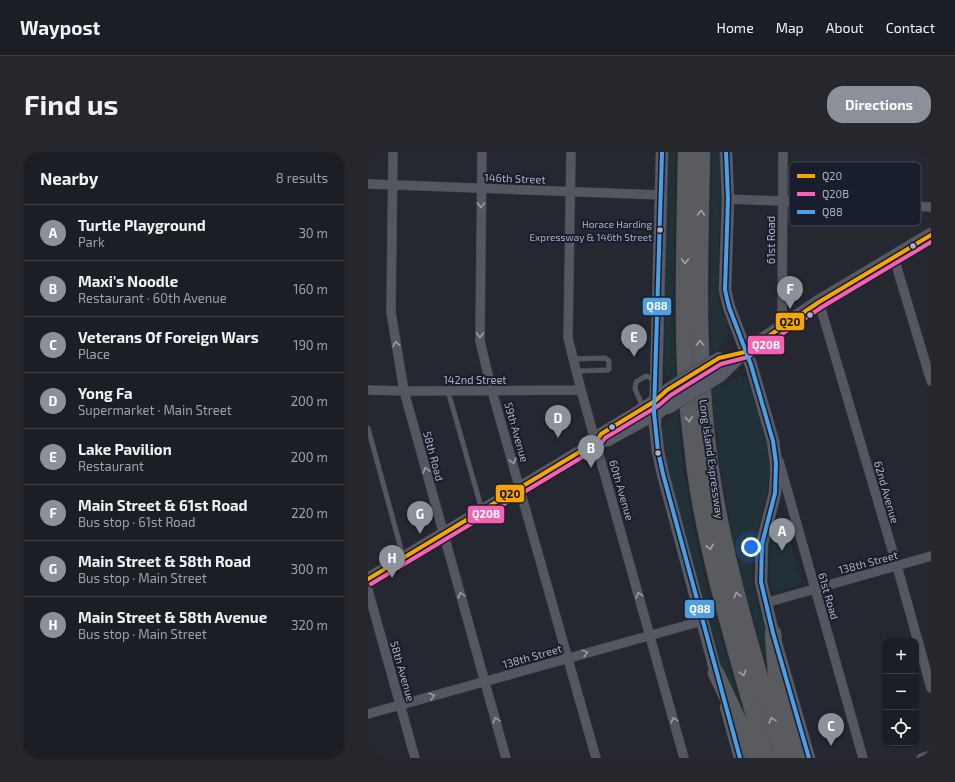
<!DOCTYPE html>
<meta charset="utf-8">
<style>
body{margin:0;font-family:"Exo 2",sans-serif;background:#25272d;color:#f1f3f6}
.controls{position:absolute;right:12px;bottom:12px;display:grid;overflow:hidden;border-radius:8px;box-shadow:0 1px 3px #0004}
.controls button{width:36px;height:36px;display:grid;place-items:center;padding:0;border:0;border-bottom:1px solid #3a3c42;background:#1c1e25;color:#f1f3f6;font:20px sans-serif}
.you{position:absolute;left:383px;top:395px;width:14px;height:14px;margin:-10px;border:3px solid #fff;border-radius:50%;background:#1a73e8;box-shadow:0 0 0 6px #1a73e833}
.badge{display:grid;place-items:center;width:26px;height:26px;border-radius:50%;background:#8c9099;color:#fff;font-size:13px;font-weight:700}
.pin{position:absolute;translate:-50% -33px;filter:drop-shadow(0 1px 2px #0008)}
.pin::after{content:'';position:absolute;top:21px;width:14px;height:12px;background:inherit;clip-path:polygon(0 0,100% 0,50% 100%)}
.list{margin:0;padding:0;list-style:none}
h2{display:flex;justify-content:space-between;align-items:center;height:52px;margin:0;padding:0 16px;font-size:17px}
h2 small{font-size:13px;font-weight:400;color:#a0a2a7}
.list li{display:grid;grid-template-columns:26px 1fr auto;gap:12px;align-items:center;box-sizing:border-box;height:56px;padding:0 16px;border-top:1px solid #3a3c42}
.list b{display:block;font-size:15px;white-space:nowrap}
.list p{margin:0;font-size:13px;white-space:nowrap;color:#a0a2a7}
.list em{font-size:13px;font-style:normal;color:#a0a2a7}
.icon{flex:none;width:22px;height:22px;fill:none;stroke:currentColor;stroke-width:2;stroke-linecap:round;stroke-linejoin:round}
.map{position:relative;flex:none;width:563px;height:606px;overflow:hidden;border-radius:16px}
header{display:flex;align-items:center;gap:24px;box-sizing:border-box;height:56px;padding:0 20px;background:#1c1e25;border-bottom:1px solid #3a3c42}
header strong{font-size:19px}
nav{display:flex;gap:22px;margin-inline-start:auto;font-size:14px}
.intro{display:flex;align-items:center;justify-content:space-between;box-sizing:border-box;height:96px;padding:0 24px}
h1{margin:0;font-size:28px}
.button{padding:10px 18px;border-radius:16px;background:#8c9099;color:#fff;font-size:14px;font-weight:700}
main{display:flex;gap:24px;padding:0 24px}
aside{flex:1;background:#1c1e25;border-radius:16px;box-shadow:0 1px 3px #0004}
.map>svg:first-child{display:block}
.green{fill:#223137}
.lines{fill:none;stroke-linecap:round;stroke-linejoin:round}
.service-casing{stroke:#41434a;stroke-width:5.5}
.minor-casing{stroke:#41434a;stroke-width:10}
.secondary-casing{stroke:#41434a;stroke-width:13}
.primary-casing{stroke:#42454e;stroke-width:15}
.motorway-casing{stroke:#40444d;stroke-width:17}
.path{stroke:#565b63;stroke-width:1.5;stroke-dasharray:3 3;stroke-linecap:butt}
.service{stroke:#545660;stroke-width:4.5}
.minor{stroke:#545660;stroke-width:9}
.secondary{stroke:#575b65;stroke-width:12}
.primary{stroke:#565862;stroke-width:14}
.motorway{stroke:#595b5f;stroke-width:16}
.secondary-bridge-casing{stroke:#41434a;stroke-width:13;stroke-linecap:butt}
.secondary-bridge{stroke:#575b65;stroke-width:12}
.bus-1-casing{stroke:#181e2b;stroke-width:7}
.bus-2-casing{stroke:#181e2b;stroke-width:7}
.bus-3-casing{stroke:#181e2b;stroke-width:7}
.bus-1{stroke:#f7a600;stroke-width:4}
.bus-2{stroke:#f860b3;stroke-width:4}
.bus-3{stroke:#4d9ee5;stroke-width:4}
.oneway{stroke:#969bab}
.oneway2{stroke:#9ba1b0}
.bus-dot{fill:#acb2c4;stroke:#181e2b;stroke-width:1.5}
.labels{text-anchor:middle;dominant-baseline:central;stroke-width:4;stroke-linejoin:round;paint-order:stroke}
.bus-label{font-size:10px;fill:#acb2c4;stroke:#181e2b;text-anchor:end}
.street-label{font-size:11px;fill:#acb2c4;stroke:#181e2b}
.key{fill:#181e2b;stroke:#444a59;stroke-width:1}
.key-label{font-size:11px;fill:#acb2c4}
.line-badge{stroke:#181e2b;stroke-width:1.5}
.badge-label{font-size:11px;text-anchor:middle;font-weight:bold;fill:#fff}
.pale-badge-label{font-size:11px;text-anchor:middle;font-weight:bold;fill:#111}
</style>
<header>
<strong>Waypost</strong>
<nav><a>Home</a><a>Map</a><a>About</a><a>Contact</a></nav>
</header>
<div class="intro"><h1>Find us</h1><a class="button">Directions</a></div>
<main>
<aside>
<h2>Nearby<small>8 results</small></h2>
<ul class="list">
<li><span class="badge">A</span><div><b>Turtle Playground</b><p>Park</p></div><em>30 m</em></li>
<li><span class="badge">B</span><div><b>Maxi's Noodle</b><p>Restaurant · 60th Avenue</p></div><em>160 m</em></li>
<li><span class="badge">C</span><div><b>Veterans Of Foreign Wars</b><p>Place</p></div><em>190 m</em></li>
<li><span class="badge">D</span><div><b>Yong Fa</b><p>Supermarket · Main Street</p></div><em>200 m</em></li>
<li><span class="badge">E</span><div><b>Lake Pavilion</b><p>Restaurant</p></div><em>200 m</em></li>
<li><span class="badge">F</span><div><b>Main Street &amp; 61st Road</b><p>Bus stop · 61st Road</p></div><em>220 m</em></li>
<li><span class="badge">G</span><div><b>Main Street &amp; 58th Road</b><p>Bus stop · Main Street</p></div><em>300 m</em></li>
<li><span class="badge">H</span><div><b>Main Street &amp; 58th Avenue</b><p>Bus stop · Main Street</p></div><em>320 m</em></li>
</ul>
</aside>
<div class="map">
<svg width="563" height="606" viewBox="0 0 563 606">
<rect width="100%" height="100%" fill="#252831"/>
<path class="green" d="M299 0H307L305 181 314 308 328 391 341 444 382 586 351 512 298 311C297 302 293 283 295 274 296 269 300 267 304 264L302 225 299 224 296 220Z
M344 0H353L350 133 351 150 361 181 359 187 350 197 353 235 372 224 378 226C391 261 406 303 399 341 393 368 384 390 384 418 384 439 392 457 396 477 402 500 404 525 407 549L399 514 376 435 366 391 353 320 344 247 342 198Z
M418 376 434 431 403 441 401 415 405 383 408 378Z"/>
<g class="lines">
<defs>
<path id="service" d="M206 207 237 206 241 209V217L240 218 209 219
M80 239 114 358
M275 255 267 237 268 230 278 224 287 228
M0 276 35 404"/>
<path id="minor" d="M25 0 23 160 36 239 138 606
M114 0 112 189 124 239 228 606
M203 0 200 186 213 238 316 606
M0 32 293 43
M360 47 563 55
M526 106 563 229
M451 150 529 414 563 536
M414 176 415 0
M0 238 36 239 213 238
M411 309 495 606
M0 438 47 606
M397 451 563 404
M0 562 334 469
M553 606 563 603"/>
<path id="secondary" d="M294 0 287 273 290 299 295 322 350 528
M358 0 360 47 357 138 361 155 383 213 405 289 408 311V323L407 341 394 392 393 430 405 481 441 606
M352 224 377 200
M228 290 233 282 268 261 291 246
M0 427 228 290 240 288 293 259
M358 555 372 606"/>
<path id="primary" d="M377 200 451 150 563 83"/>
<path id="motorway" d="M318 0C317 78 314 157 318 235 320 263 324 291 327 318 341 416 372 511 398 606
M334 0C332 101 328 202 341 303 354 406 387 506 415 606
M405 481 408 522 412 549 427 606
M348 521 388 606"/>
</defs>
<use href="#service" class="service-casing"/>
<use href="#minor" class="minor-casing"/>
<use href="#secondary" class="secondary-casing"/>
<use href="#primary" class="primary-casing"/>
<use href="#motorway" class="motorway-casing"/>
<path class="path" d="M409 370 419 367"/>
<use href="#service" class="service"/>
<use href="#minor" class="minor"/>
<use href="#secondary" class="secondary"/>
<use href="#primary" class="primary"/>
<use href="#motorway" class="motorway"/>
<defs>
<path id="secondary-bridge" d="M299 238 351 206
M300 256 352 224"/>
</defs>
<use href="#secondary-bridge" class="secondary-bridge-casing"/>
<use href="#secondary-bridge" class="secondary-bridge"/>
<defs>
<path id="bus-1" d="M0 427 228 290 233 282 287 249 299 238 351 206 377 200 451 150 563 83"/>
<path id="bus-2" d="M3 432 231 295 237 286 290 254 303 243 353 212 380 205 454 155 563 90"/>
<path id="bus-3" d="M294 0 286 261 290 299 295 322 372 606
M358 0 360 47 357 138 361 155 383 213 405 289 408 311 407 341 394 392 393 430 405 481 441 606"/>
</defs>
<use href="#bus-1" class="bus-1-casing"/>
<use href="#bus-2" class="bus-2-casing"/>
<use href="#bus-3" class="bus-3-casing"/>
<use href="#bus-1" class="bus-1"/>
<use href="#bus-2" class="bus-2"/>
<use href="#bus-3" class="bus-3"/>
</g>
<defs><path id="oneway-chevron" d="M-2-3.5L2.5 0L-2 3.5" fill="none" stroke-width="1.6" stroke-linecap="round" stroke-linejoin="round"/></defs>
<g class="oneway">
<use href="#oneway-chevron" transform="translate(113 53) rotate(91)"/>
<use href="#oneway-chevron" transform="translate(112 183) rotate(89)"/>
<use href="#oneway-chevron" transform="translate(28 192) rotate(-100)"/>
<use href="#oneway-chevron" transform="translate(145 309) rotate(74)"/>
<use href="#oneway-chevron" transform="translate(58 318) rotate(-105)"/>
<use href="#oneway-chevron" transform="translate(93 443) rotate(-106)"/>
<use href="#oneway-chevron" transform="translate(271 443) rotate(-106)"/>
<use href="#oneway-chevron" transform="translate(217 501) rotate(-15)"/>
<use href="#oneway-chevron" transform="translate(64 544) rotate(-16)"/>
<use href="#oneway-chevron" transform="translate(128 568) rotate(-106)"/>
<use href="#oneway-chevron" transform="translate(306 568) rotate(-106)"/>
</g>
<g class="oneway2">
<use href="#oneway-chevron" transform="translate(333 61) rotate(-89)"/>
<use href="#oneway-chevron" transform="translate(317 109) rotate(91)"/>
<use href="#oneway-chevron" transform="translate(332 191) rotate(-91)"/>
<use href="#oneway-chevron" transform="translate(321 267) rotate(84)"/>
<use href="#oneway-chevron" transform="translate(342 395) rotate(78)"/>
<use href="#oneway-chevron" transform="translate(369 443) rotate(-105)"/>
<use href="#oneway-chevron" transform="translate(375 521) rotate(74)"/>
<use href="#oneway-chevron" transform="translate(404 568) rotate(-106)"/>
</g>
<g class="bus-dot">
<circle cx="292" cy="78" r="3.5"/>
<circle cx="545" cy="94" r="3.5"/>
<circle cx="442" cy="163" r="3.5"/>
<circle cx="244" cy="275" r="3.5"/>
<circle cx="290" cy="301" r="3.5"/>
</g>
<g class="labels">
<g class="bus-label">
<text x="284" y="72">Horace Harding<tspan x="284" dy="13">Expressway &amp; 146th Street</tspan></text>
</g>
<g class="street-label">
<text transform="translate(147 26) rotate(2)">146th Street</text>
<text transform="translate(402 88) rotate(-90)">61st Road</text>
<text x="107" y="227">142nd Street</text>
<text transform="translate(149 280) rotate(74)">59th Avenue</text>
<text transform="translate(66 304) rotate(75)">58th Road</text>
<text transform="translate(344 307) rotate(82)">Long Island Expressway</text>
<text transform="translate(254 338) rotate(74)">60th Avenue</text>
<text transform="translate(519 340) rotate(74)">62nd Avenue</text>
<text transform="translate(500 410) rotate(-15)">138th Street</text>
<text transform="translate(461 444) rotate(74)">61st Road</text>
<text transform="translate(164 504) rotate(-16)">138th Street</text>
<text transform="translate(35 519) rotate(74)">58th Avenue</text>
</g>
</g>
<rect x="421" y="10" width="132" height="64" rx="6" class="key"/>
<rect x="429" y="22" width="18" height="4" fill="#f7a600"/>
<rect x="429" y="40" width="18" height="4" fill="#f860b3"/>
<rect x="429" y="58" width="18" height="4" fill="#4d9ee5"/>
<g class="key-label">
<text x="454" y="28">Q20</text>
<text x="454" y="46">Q20B</text>
<text x="454" y="64">Q88</text>
</g>
<g class="line-badge">
<rect x="274" y="145" width="30" height="19" rx="4" fill="#4d9ee5"/>
<rect x="407" y="160" width="30" height="19" rx="4" fill="#f7a600"/>
<rect x="379" y="183" width="38" height="20" rx="4" fill="#f860b3"/>
<rect x="127" y="332" width="30" height="19" rx="4" fill="#f7a600"/>
<rect x="99" y="353" width="38" height="19" rx="4" fill="#f860b3"/>
<rect x="316" y="447" width="31" height="20" rx="4" fill="#4d9ee5"/>
</g>
<g class="badge-label">
<text x="289" y="158">Q88</text>
<text x="398" y="197">Q20B</text>
<text x="118" y="366">Q20B</text>
<text x="332" y="461">Q88</text>
</g>
<g class="pale-badge-label">
<text x="422" y="174">Q20</text>
<text x="142" y="346">Q20</text>
</g>
</svg>
<div class="controls">
<button>+</button>
<button>−</button>
<button><svg class="icon" aria-label="locate" viewBox="0 0 24 24"><circle cx="12" cy="12" r="6"/><path d="M12 2v4M12 18v4M2 12h4M18 12h4"/></svg></button>
</div>
<div class="you"></div>
<div class="pin badge" style="left:414px;top:399px">A</div>
<div class="pin badge" style="left:223px;top:316px">B</div>
<div class="pin badge" style="left:463px;top:594px">C</div>
<div class="pin badge" style="left:190px;top:286px">D</div>
<div class="pin badge" style="left:266px;top:205px">E</div>
<div class="pin badge" style="left:422px;top:157px">F</div>
<div class="pin badge" style="left:52px;top:382px">G</div>
<div class="pin badge" style="left:24px;top:426px">H</div>
</div>
</main>
